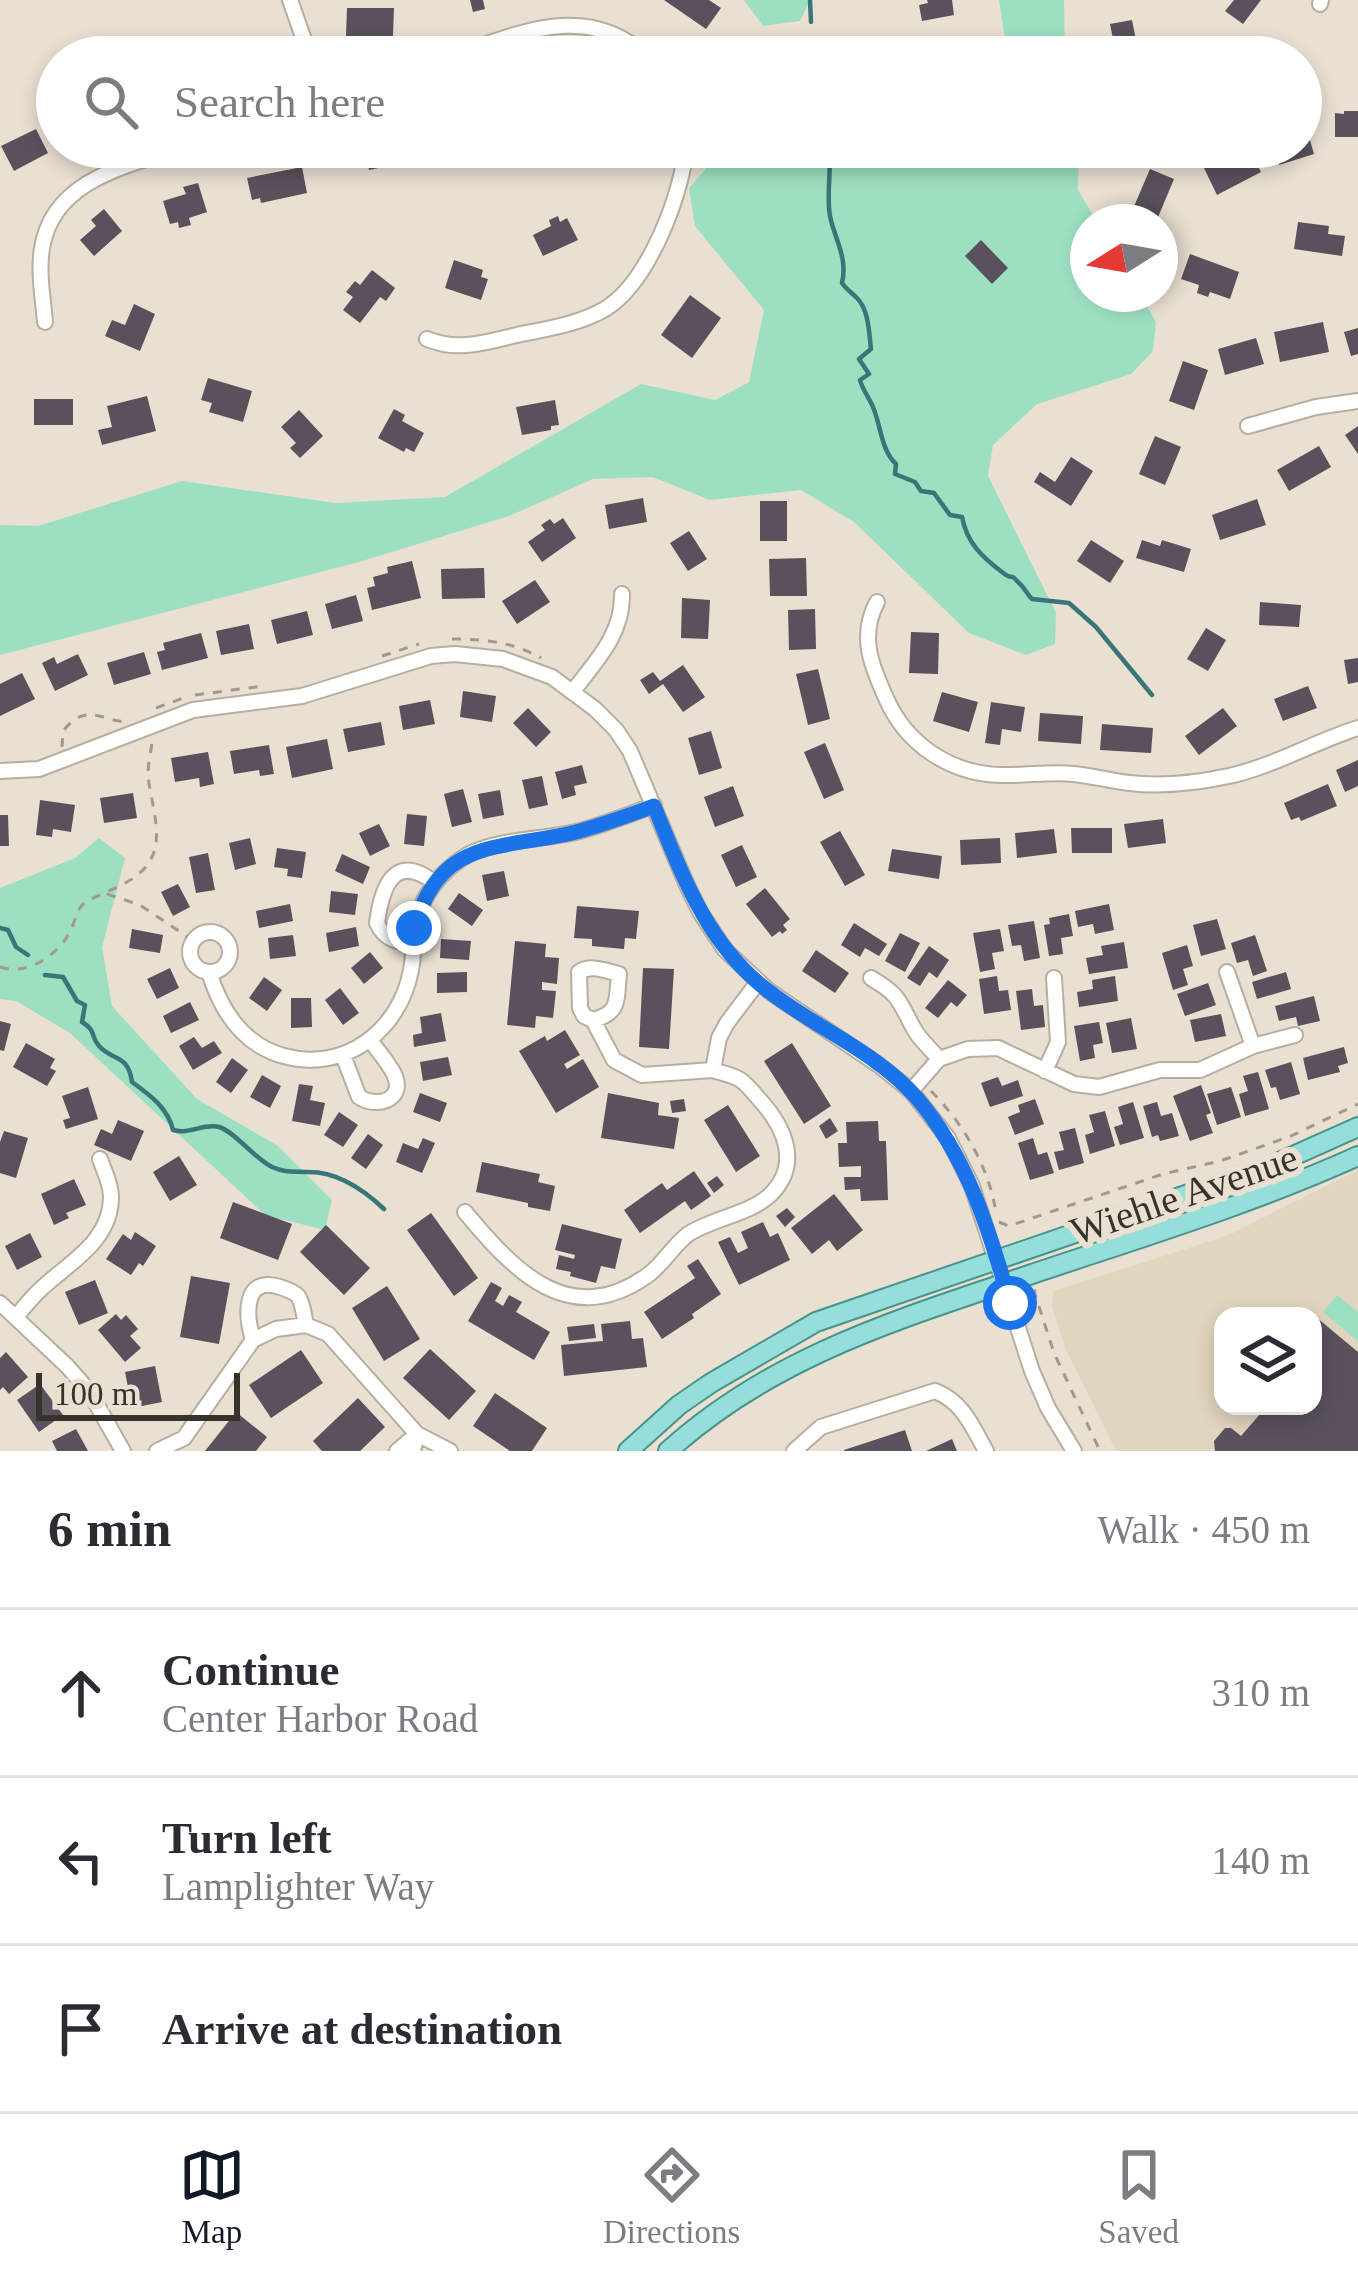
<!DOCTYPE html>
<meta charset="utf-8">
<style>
body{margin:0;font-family:"Times New Roman",serif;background:#f7f7f7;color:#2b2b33}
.controls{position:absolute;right:36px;bottom:36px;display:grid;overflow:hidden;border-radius:24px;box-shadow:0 6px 18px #0003}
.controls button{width:108px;height:108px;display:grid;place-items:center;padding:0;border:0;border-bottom:3px solid #e1e1e2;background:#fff;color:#2b2b33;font:60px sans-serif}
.compass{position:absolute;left:1070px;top:204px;width:108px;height:108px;border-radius:50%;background:#fff;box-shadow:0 6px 18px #0003;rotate:259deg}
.scale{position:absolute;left:36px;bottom:30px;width:204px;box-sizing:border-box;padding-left:12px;border:6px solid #36332d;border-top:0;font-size:33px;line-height:42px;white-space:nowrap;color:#36332d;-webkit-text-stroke:9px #e9e0d1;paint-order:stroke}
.stop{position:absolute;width:36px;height:36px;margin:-27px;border:9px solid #1a73e8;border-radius:50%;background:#fff}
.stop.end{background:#1a73e8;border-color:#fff;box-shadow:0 3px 12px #0008}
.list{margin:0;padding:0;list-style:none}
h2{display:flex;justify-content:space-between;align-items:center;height:156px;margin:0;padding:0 48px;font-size:51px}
h2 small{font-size:39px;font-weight:400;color:#7c7c81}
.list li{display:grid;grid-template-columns:78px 1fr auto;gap:36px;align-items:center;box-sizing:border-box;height:168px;padding:0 48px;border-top:3px solid #e1e1e2}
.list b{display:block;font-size:45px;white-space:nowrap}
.list p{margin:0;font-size:39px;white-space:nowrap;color:#7c7c81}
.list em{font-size:39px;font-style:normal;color:#7c7c81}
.icon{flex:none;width:66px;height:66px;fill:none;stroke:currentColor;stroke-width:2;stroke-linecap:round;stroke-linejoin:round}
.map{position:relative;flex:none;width:1358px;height:1451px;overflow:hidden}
.search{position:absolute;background:#fff;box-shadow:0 6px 18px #0003;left:36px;right:36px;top:36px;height:132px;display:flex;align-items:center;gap:30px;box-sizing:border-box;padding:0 42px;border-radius:66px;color:#7c7c81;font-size:45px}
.sheet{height:660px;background:#fff}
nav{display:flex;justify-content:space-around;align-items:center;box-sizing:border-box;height:168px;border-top:3px solid #e1e1e2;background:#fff;font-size:33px;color:#7c7c81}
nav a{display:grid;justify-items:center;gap:6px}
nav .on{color:#111827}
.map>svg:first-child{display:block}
.built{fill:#e2d5bf;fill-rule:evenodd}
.green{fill:#9ddfc1}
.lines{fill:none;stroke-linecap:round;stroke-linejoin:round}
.stream{stroke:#397679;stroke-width:4.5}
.building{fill:#5a515c}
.minor-casing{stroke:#b7aea0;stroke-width:18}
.major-casing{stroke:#46948c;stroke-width:22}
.path{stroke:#a0998e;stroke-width:3;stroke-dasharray:9 9;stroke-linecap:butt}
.minor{stroke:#fff;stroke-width:14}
.major{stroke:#95ded9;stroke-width:18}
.route{stroke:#1a73e8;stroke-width:15}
.labels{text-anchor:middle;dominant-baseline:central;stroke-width:12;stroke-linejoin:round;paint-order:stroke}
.street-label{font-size:39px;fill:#36332d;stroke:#e9e0d1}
</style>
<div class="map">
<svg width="1358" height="1451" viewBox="0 0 1358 1451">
<rect width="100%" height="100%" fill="#e9e0d1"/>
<path class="built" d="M1358 1170V1451H1116L1066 1350 1052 1307 1054 1291 1229 1235ZM1223 1316H1313V1406H1223Z"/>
<path class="green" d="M744 0H810L800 21 763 26Z
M999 0H1064L1065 57H1008Z
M725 147H854L872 161 907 159 933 147H1079L1078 190 1097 222H1088V294H1140L1156 322 1153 351 1131 374 1037 404 993 445 988 476 1056 613 1055 644 1026 655 969 633 854 522 801 490 710 500 653 477 593 479 509 516 359 562 0 655V525L38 526 182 481 335 503 445 497 641 384 715 400 749 382 764 310 695 226 689 188Z
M99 838 125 858 102 947 112 1006 197 1099 278 1146 332 1200 325 1230 265 1215 70 1033 16 1001 0 999V888L75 858Z
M1337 1295 1358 1312V1341L1323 1312Z"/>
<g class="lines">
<path class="stream" d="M810 0 811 22
M829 147C832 170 826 194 830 216 835 240 848 258 842 283 846 289 852 293 857 298 869 310 869 333 871 349L859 359 869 374 860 380C863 391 869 397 873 407 881 426 881 450 896 464L895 474 915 482 921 491 934 493 950 515 962 517C967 543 982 557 1002 572 1016 583 1007 570 1019 583 1024 587 1027 594 1032 599L1069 603 1096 627 1152 695
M0 928 8 930 16 947 28 955
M45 975 63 977 77 1001 85 1005 82 1022C97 1031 90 1036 99 1046 114 1062 128 1054 132 1082 150 1095 168 1108 173 1130 189 1135 204 1123 219 1127 234 1131 254 1158 272 1167 285 1173 295 1171 309 1172 338 1172 364 1190 384 1209"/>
</g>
<path class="building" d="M470 0H483L485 9 473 12Z
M664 0H709L721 8 706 29Z
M927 0H952L954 15 922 21 919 5 928 3Z
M1234 0H1261L1243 24 1225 11Z
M347 8H394L393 36H346Z
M1132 20 1137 45 1115 49 1110 24Z
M252 43 261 57H230Z
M1344 111H1358V137H1335V113L1344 114Z
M1305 123 1314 154 1279 165 1274 147H1301V125Z
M36 129 48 153 14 171 1 146Z
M364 147H403L406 162 369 170Z
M1244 147H1248L1261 172 1217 195 1204 168Z
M302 167 307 193 261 203 260 198 252 200 247 178Z
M1150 169 1174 179 1156 222H1139L1129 218Z
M198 183 207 212 189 218 191 225 179 228 178 222 170 224 163 201 186 194 183 187Z
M104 209 122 231 94 256 80 240 96 226 91 220Z
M558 216 560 222 567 218 578 240 543 256 533 235 551 226 549 220Z
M1298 222 1329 226 1328 234 1345 236 1342 256 1294 249Z
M981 240 1008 268 992 284 965 256Z
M1190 254 1239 272 1230 299 1210 292 1208 297 1197 293 1199 285 1181 279Z
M454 260 483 270 481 277 488 279 481 300 445 288Z
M372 270 395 288 386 301 380 297 360 323 343 310 353 297 346 292 355 281 360 285Z
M690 295 721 318 692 358 661 335Z
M134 304 155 314 140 351 105 336 112 320 125 325Z
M1323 322 1329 352 1280 362 1274 332Z
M1358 328V354L1351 356 1344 332Z
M1256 338 1264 364 1225 375 1218 349Z
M1183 361 1208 370 1194 410 1169 401Z
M208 378 252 391 243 422 209 412 212 403 201 400Z
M147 396 156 431 102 445 98 430 112 427 107 406Z
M34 399H73V425H34Z
M555 400 559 425 551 426V430L522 435 516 407Z
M394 409 405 415 402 421 424 433 414 452 406 448 404 452 378 438Z
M299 410 323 436 300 458 290 448 296 443 281 427Z
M1358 426V454L1345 435Z
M1155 436 1181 447 1165 485 1139 474Z
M1319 446 1331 467 1289 491 1277 470Z
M1071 457 1093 471 1071 506 1034 482 1040 472 1055 482Z
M643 498 647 522 609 529 605 505Z
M1257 499 1266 525 1220 540 1212 515Z
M760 501H787V541H760Z
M563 518 576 538 542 562 528 542 545 530 541 525 550 519 554 524Z
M689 531 707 559 688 571 670 543Z
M1091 540 1124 561 1110 583 1077 561Z
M1142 540 1160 546 1162 540 1191 549 1184 572 1136 558Z
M806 558 807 596H770L769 559Z
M412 561 421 598 372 610 367 588 375 586 373 577 388 573 387 567Z
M484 568 485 598 442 599 441 569Z
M535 580 550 602 517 624 502 601Z
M356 595 363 621 332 629 325 604Z
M682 598 710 600 708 639 681 638Z
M1260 602 1301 605 1299 627 1259 625Z
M815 609 816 649 789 650 788 610Z
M307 611 313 635 277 644 271 620Z
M249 624 254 649 221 655 216 631Z
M1206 628 1226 640 1208 671 1187 659Z
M911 632 939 633 938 674 909 673Z
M201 633 208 658 162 670 157 652 165 650 163 643Z
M144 652 151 674 114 685 107 663Z
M78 654 88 675 55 691 42 663 54 657 57 664Z
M1358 658V682L1348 684 1344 660Z
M683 665 705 697 683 712 663 684 649 694 640 680 653 672 660 681Z
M818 669 830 719 808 725 796 674Z
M22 673 35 699 0 716V684Z
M1308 686 1317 708 1283 721 1274 699Z
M463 691 496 696 492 722 460 717Z
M942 692 978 702 969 732 933 721Z
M430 700 435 724 403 730 399 706Z
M991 702 1025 707 1021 732 1002 729 1000 745 985 743Z
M528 708 551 732 536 747 513 723Z
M1223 708 1237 726 1199 755 1185 736Z
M1040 713 1083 716 1081 744 1038 741Z
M381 722 385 745 348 752 343 729Z
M1102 724 1153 728 1151 753 1100 750Z
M711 731 722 768 699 775 688 738Z
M327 739 333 769 292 778 286 747Z
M825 743 844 790 824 799 804 752Z
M269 745 274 774 260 776 259 770 234 774 230 751Z
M208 752 214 784 200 787 199 778 175 782 171 758Z
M1358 760V786L1345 792 1336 770Z
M582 765 587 783 574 786 576 795 562 799 555 772Z
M542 776 548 805 529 809 522 780Z
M1328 784 1337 806 1301 821 1299 817 1291 820 1284 803Z
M733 786 744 816 715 827 704 797Z
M463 789 472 822 452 827 444 794Z
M500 790 504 815 483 819 478 794Z
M133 793 137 818 104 823 100 798Z
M40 800 75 805 71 832 53 829 52 837 36 835Z
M407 814 427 816 424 846 404 844Z
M0 815H8L9 846H0Z
M1163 819 1166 843 1128 848 1124 824Z
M379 824 390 846 370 856 359 833Z
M1071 828H1112V853H1072Z
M1054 829 1057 853 1017 858 1015 833Z
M840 831 865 875 845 886 820 842Z
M250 838 256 864 235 870 229 843Z
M1000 838 1001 863 961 865 960 840Z
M742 845 757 877 736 887 721 855Z
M277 848 306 852 302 878 287 876 288 869 274 867Z
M892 849 942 856 939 879 888 871Z
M208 853 215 890 196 893 189 857Z
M342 854 370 867 363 884 335 871Z
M504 871 509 896 487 901 482 875Z
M178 884 190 907 173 916 161 892Z
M765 888 790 919 783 925 787 930 782 934 780 931 772 937 746 904Z
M331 891 358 894 355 915 329 912Z
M459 893 483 910 472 926 448 909Z
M290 904 293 921 259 928 256 911Z
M1109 904 1114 930 1095 934 1093 924 1078 927 1075 911Z
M577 906 639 911 636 939 625 938 624 949 592 946V939L574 938Z
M1069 914 1073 936 1061 938 1063 954 1049 956 1044 925 1050 924 1049 918Z
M1217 919 1226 949 1201 956 1193 925Z
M1034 921 1040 958 1024 961 1021 945 1012 946 1008 925Z
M854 923 887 944 879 956 865 948 860 957 841 945Z
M356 927 359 946 329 952 326 933Z
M132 929 163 935 160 953 129 948Z
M1000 929 1004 951 992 953 995 969 980 972 973 933Z
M900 933 920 943 905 972 885 961Z
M293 935 296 956 270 959 268 938Z
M1255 935 1267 971 1253 976 1248 960 1237 963 1231 943Z
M441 939 471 941 469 960 440 958Z
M515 941 546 944 545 957 559 958 557 984 542 982V990L556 991 553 1018 536 1016 535 1028 507 1025Z
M1124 942 1128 968 1089 974 1086 958 1103 955 1101 946Z
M1187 945 1193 966 1183 969 1188 985 1173 990 1162 953Z
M929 946 949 960 937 978 929 972 920 986 907 978Z
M816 950 849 973 835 993 802 971Z
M370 952 383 968 364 984 351 968Z
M170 968 179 988 157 999 147 979Z
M643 968 674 969 669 1049 639 1047Z
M467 972V992L437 993V973Z
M1286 972 1291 989 1257 999 1252 982Z
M997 976 999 991 1008 990 1011 1010 984 1014 979 979Z
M1115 976 1118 1001 1079 1007 1077 992 1093 989 1092 980Z
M264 977 282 990 267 1011 249 998Z
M948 980 967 995 957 1007 951 1002 938 1018 925 1008Z
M1208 983 1216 1005 1185 1016 1177 994Z
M340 988 359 1013 343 1025 325 1000Z
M1032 989 1034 1006 1043 1005 1045 1027 1021 1030 1016 991Z
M1314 996 1320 1021 1298 1026 1296 1017 1279 1021 1275 1006Z
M291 998H311L312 1027 291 1028Z
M190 1002 199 1020 171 1033 163 1016Z
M441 1013 446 1041 414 1047 413 1035 422 1033 420 1017Z
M1221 1014 1226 1036 1195 1042 1190 1020Z
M1131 1018 1137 1049 1112 1053 1106 1023Z
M0 1021 11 1024 4 1051 0 1050Z
M1099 1022 1103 1043 1093 1045 1095 1058 1080 1061 1074 1026Z
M565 1030 580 1055 564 1064 567 1069 583 1059 599 1087 556 1113 519 1051 545 1036 547 1041Z
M194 1037 202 1048 214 1041 222 1053 193 1070 179 1046Z
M26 1043 55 1059 50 1068 56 1071 47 1086 13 1067Z
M792 1043 831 1106 804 1124 764 1061Z
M1344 1047 1348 1063 1338 1066 1340 1072 1308 1080 1303 1058Z
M448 1057 452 1075 423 1081 420 1062Z
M232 1058 248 1070 231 1093 216 1082Z
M1291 1062 1300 1094 1280 1100 1276 1087 1271 1088 1265 1070Z
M1258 1072 1269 1109 1245 1116 1239 1094 1248 1091 1243 1076Z
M262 1075 281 1086 270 1108 250 1097Z
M998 1077 1002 1086 1018 1080 1023 1096 990 1107 981 1083Z
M299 1084 313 1086 310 1100 325 1103 320 1126 292 1121Z
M1201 1085 1211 1113 1206 1115 1213 1133 1190 1141 1173 1096Z
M88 1087 98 1119 66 1129 63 1120 70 1118 62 1096Z
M1231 1087 1241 1117 1217 1125 1207 1094Z
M420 1093 447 1103 440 1122 413 1112Z
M608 1093 659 1103 658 1115 679 1118 674 1149 601 1138Z
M684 1099 686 1111 672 1113 670 1101Z
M1035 1099 1044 1124 1015 1135 1008 1117 1020 1112 1018 1105Z
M1133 1102 1144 1138 1120 1145 1114 1127 1123 1124 1118 1107Z
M1157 1102 1161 1116 1172 1113 1179 1136 1160 1141 1158 1135 1152 1137 1143 1106Z
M728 1105 760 1156 736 1172 704 1120Z
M1105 1111 1115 1146 1090 1154 1085 1135 1094 1132 1089 1115Z
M339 1112 358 1125 343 1147 324 1135Z
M830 1118 838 1131 826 1139 819 1126Z
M118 1120 144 1131 131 1161 94 1145 101 1129 112 1134Z
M878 1121 879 1141H886L888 1200 861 1201 860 1189 845 1190 844 1177H861V1166L839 1167 838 1143H847L846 1122Z
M1075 1128 1084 1163 1059 1170 1054 1152 1064 1150 1059 1132Z
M4 1131 28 1138 16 1178 0 1173V1142Z
M368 1134 383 1145 366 1169 351 1158Z
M423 1138 435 1143 422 1173 396 1162 403 1143 418 1149Z
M1033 1138 1038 1155 1047 1152 1054 1173 1030 1180 1018 1143Z
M179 1156 197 1185 170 1201 153 1172Z
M482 1162 540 1174 538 1182 555 1186 550 1211 528 1207V1203L476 1192Z
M694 1171 711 1196 691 1210 685 1201 640 1233 624 1210 662 1183 667 1190Z
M717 1176 724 1185 714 1193 707 1183Z
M74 1179 86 1205 66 1213 69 1218 54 1225 41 1194Z
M834 1194 863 1230 837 1251 829 1240 812 1254 791 1228Z
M233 1202 292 1224 278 1260 220 1238Z
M787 1208 795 1217 785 1227 776 1216Z
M431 1213 478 1278 454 1296 407 1230Z
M763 1222 770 1237 778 1233 790 1260 739 1285 718 1242 730 1237 738 1253 748 1248 741 1232Z
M562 1224 622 1239 615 1269 601 1266 596 1283 570 1276 571 1272 556 1269 559 1255 574 1259 575 1255 555 1250Z
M326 1225 370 1268 344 1295 300 1252Z
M135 1232 156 1246 143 1266 139 1263 131 1275 106 1259 123 1234 131 1240Z
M30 1233 42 1257 17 1270 5 1246Z
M698 1259 721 1294 692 1314 694 1318 662 1339 644 1312 695 1278 687 1266Z
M191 1276 230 1283 219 1344 180 1337Z
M95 1280 108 1313 79 1325 65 1292Z
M491 1282 502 1288 495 1301 503 1306 509 1295 522 1302 516 1312 550 1332 534 1360 468 1321Z
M387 1286 420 1339 384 1361 352 1308Z
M116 1314 121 1320 126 1315 138 1329 130 1336 141 1348 125 1362 98 1330Z
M1316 1317 1358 1352V1451H1215L1214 1441 1225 1428H1231L1241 1436 1267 1406H1313V1318Z
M630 1321 632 1339 643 1338 647 1367 564 1376 561 1345 603 1341 601 1324Z
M594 1324 596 1338 569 1341 567 1327Z
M430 1349 476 1391 449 1420 403 1378Z
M301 1350 323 1383 271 1418 249 1385Z
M6 1352 28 1377 9 1394 3 1387 0 1390V1358Z
M155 1366 162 1402 132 1408 125 1372Z
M40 1384 63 1415 39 1432 17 1400Z
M495 1393 547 1428 532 1451H510L473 1426Z
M358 1398 385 1427 360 1451H322L313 1441Z
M236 1412 267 1437 256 1451H205Z
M76 1429 88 1451H57L52 1441Z
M905 1430 912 1451H844V1450Z
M952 1439 957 1451H926Z"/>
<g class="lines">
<defs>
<path id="minor" d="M290 0 310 57
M1320 4 1321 0
M450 57C517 34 587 0 647 57
M45 322C43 298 38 272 42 248 53 179 129 165 185 147
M427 339C458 352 486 342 517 335 546 329 580 324 605 309 648 283 682 195 686 147
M1248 426 1316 407 1358 401
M877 602C859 636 871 665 886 698 906 744 950 774 1001 775 1026 776 1050 771 1074 774 1093 776 1111 781 1129 783 1163 787 1196 783 1229 776 1274 766 1314 742 1358 728
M573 691C596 661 623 634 622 594
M0 771 39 769 193 710 302 696 431 656 455 654 503 659 552 677 595 709 616 730 630 751 686 883 700 912 725 950 769 991 880 1066 911 1091 948 1138 972 1186 1032 1371 1048 1408 1074 1451
M190 952a20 20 0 1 1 40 0a20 20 0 1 1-40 0Z
M414 943C397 943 384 939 377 923 382 885 395 852 435 883
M209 972C221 1011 243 1045 284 1056 345 1073 400 1030 411 970 415 949 412 928 421 907 429 888 444 871 461 859 489 839 542 840 576 832 603 825 628 815 654 805
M1227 972 1253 1046
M871 978C901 996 898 1000 914 1029 920 1040 931 1049 939 1059
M593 1020C621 1013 616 999 619 974 606 971 591 964 579 972L580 1008 584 1016 593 1020 614 1060 642 1075 713 1070
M343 1055 359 1097C378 1109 406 1099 394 1074 388 1062 378 1051 370 1040
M1045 1071 1058 1042 1054 978
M911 1091 939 1059 968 1049 998 1048 1074 1084 1099 1087 1160 1070H1200L1253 1046 1295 1035
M465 1212C514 1271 570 1331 648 1275 663 1264 673 1246 687 1235 710 1219 750 1214 770 1195 802 1164 784 1126 759 1099 753 1092 746 1083 739 1079 732 1075 721 1073 713 1070L719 1038 727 1023 758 982
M0 1303 67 1366 89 1391 123 1451
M16 1317C24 1307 32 1297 42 1288 70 1262 111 1241 111 1197 111 1183 104 1171 100 1159
M253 1340C246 1317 242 1275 280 1287 286 1289 294 1292 298 1296 303 1303 304 1316 306 1325
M157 1451 184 1438 253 1340 276 1329 306 1325 328 1334 417 1434 450 1451
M397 1451 417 1434 413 1451
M794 1451 821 1427 935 1391C963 1402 972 1426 986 1451"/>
<path id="major" d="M628 1451 679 1405 711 1383 816 1322 1273 1165 1358 1127
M668 1451C773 1356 899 1319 1029 1275 1139 1238 1252 1204 1358 1156"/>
</defs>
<use href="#minor" class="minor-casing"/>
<use href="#major" class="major-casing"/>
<path class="path" d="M452 639C483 639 514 642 541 658
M382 656 419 644
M195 695 263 686
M156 708 186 697
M62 747 63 731C86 703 98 719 125 722
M107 894 140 905 194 941
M0 967C27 976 57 956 70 932 76 921 76 906 89 900 109 890 140 881 151 859 164 835 150 800 148 775 148 763 151 750 153 738
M931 1091C962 1122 987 1164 995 1207
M999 1222 1009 1226 1163 1174 1220 1161 1291 1136 1358 1104
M1036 1290 1034 1291 1054 1353 1100 1451"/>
<use href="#minor" class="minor"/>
<use href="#major" class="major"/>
</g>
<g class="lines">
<path class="route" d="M414 928C440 838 497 850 572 833 600 826 627 816 654 806 682 874 706 943 767 990 814 1027 876 1052 916 1097 967 1156 989 1229 1010 1303"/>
</g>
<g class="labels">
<g class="street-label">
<text transform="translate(1184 1194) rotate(-19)">Wiehle Avenue</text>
</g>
</g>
</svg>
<div class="controls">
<button><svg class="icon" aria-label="layers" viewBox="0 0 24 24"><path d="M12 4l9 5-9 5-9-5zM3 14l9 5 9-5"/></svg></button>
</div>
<svg class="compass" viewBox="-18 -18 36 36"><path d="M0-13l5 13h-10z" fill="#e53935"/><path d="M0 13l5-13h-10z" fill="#7c7c81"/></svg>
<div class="scale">100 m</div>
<div class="stop" style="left:1010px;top:1303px"></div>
<div class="stop end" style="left:414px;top:928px"></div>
<div class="search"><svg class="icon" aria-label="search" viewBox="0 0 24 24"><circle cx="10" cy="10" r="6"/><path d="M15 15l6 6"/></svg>Search here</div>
</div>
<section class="sheet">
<h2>6 min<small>Walk · 450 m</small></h2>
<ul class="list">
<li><svg class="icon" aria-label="ahead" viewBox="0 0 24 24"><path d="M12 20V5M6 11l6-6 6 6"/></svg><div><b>Continue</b><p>Center Harbor Road</p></div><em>310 m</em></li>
<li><svg class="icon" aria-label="left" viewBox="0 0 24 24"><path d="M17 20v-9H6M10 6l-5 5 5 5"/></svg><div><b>Turn left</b><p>Lamplighter Way</p></div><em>140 m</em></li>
<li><svg class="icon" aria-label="arrive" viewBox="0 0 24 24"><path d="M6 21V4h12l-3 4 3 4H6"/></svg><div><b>Arrive at destination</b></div></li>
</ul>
</section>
<nav>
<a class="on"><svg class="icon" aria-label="map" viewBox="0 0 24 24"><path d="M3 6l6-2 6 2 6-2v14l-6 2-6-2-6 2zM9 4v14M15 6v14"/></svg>Map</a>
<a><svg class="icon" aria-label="directions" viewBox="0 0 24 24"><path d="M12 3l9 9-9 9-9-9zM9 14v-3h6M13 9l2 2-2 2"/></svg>Directions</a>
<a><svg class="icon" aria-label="saved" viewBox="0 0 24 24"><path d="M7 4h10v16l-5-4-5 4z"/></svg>Saved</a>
</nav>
